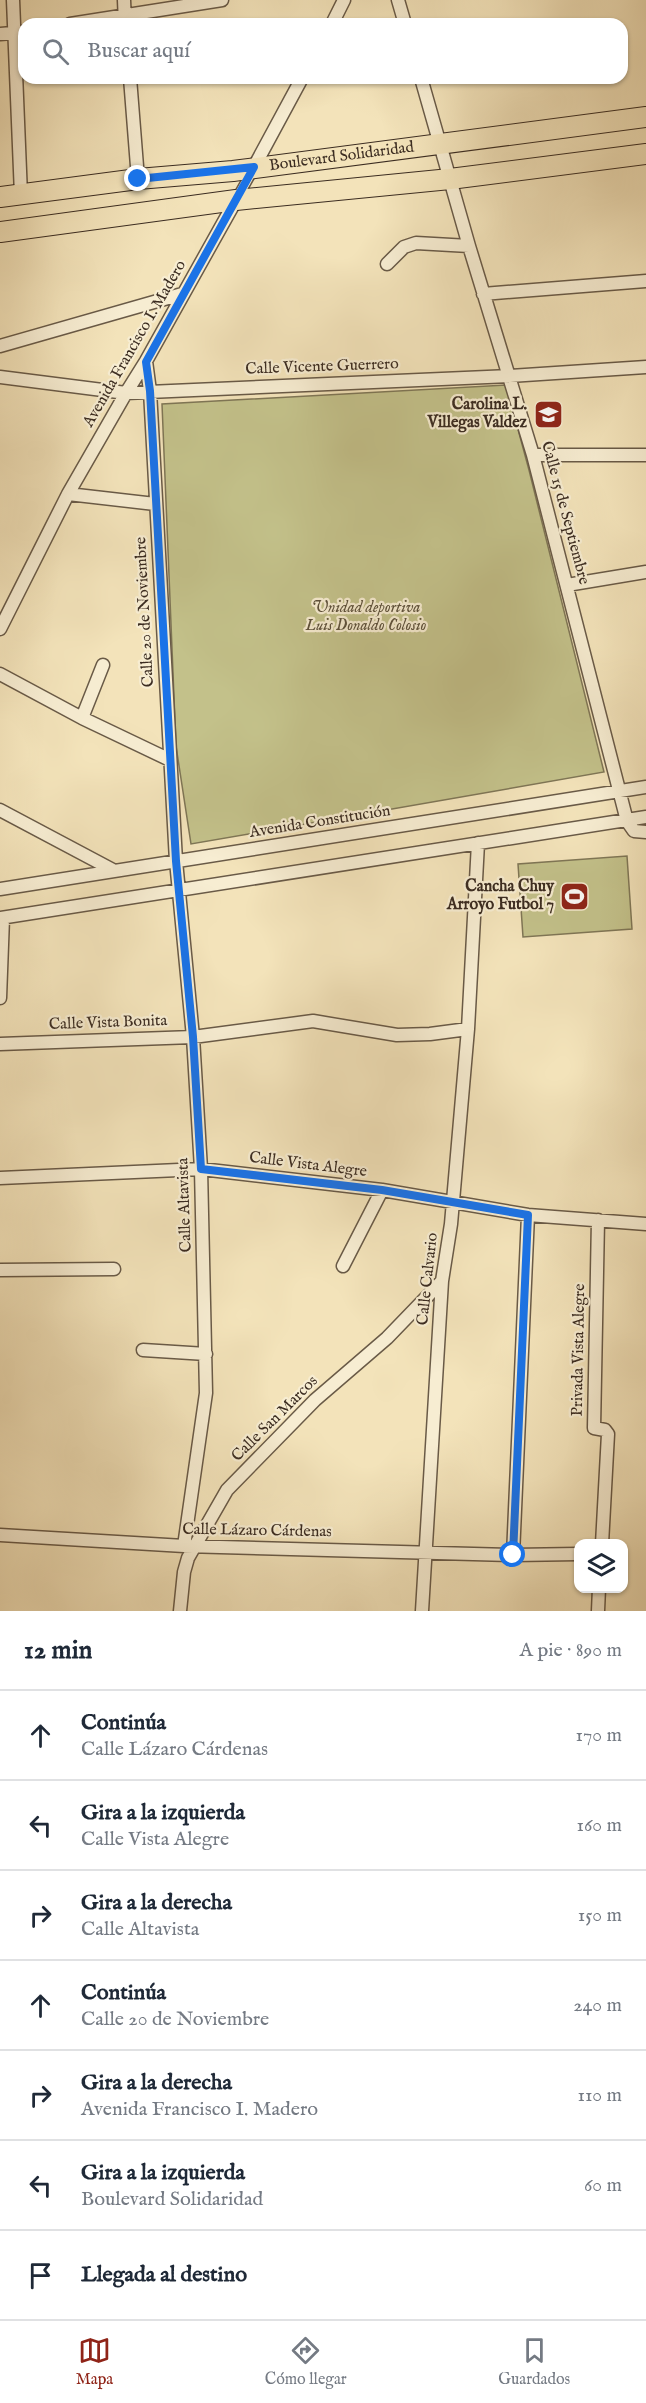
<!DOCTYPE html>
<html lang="es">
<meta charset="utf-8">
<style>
body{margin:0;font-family:"IM FELL English",serif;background:#f6f6f7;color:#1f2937}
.controls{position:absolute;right:18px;bottom:18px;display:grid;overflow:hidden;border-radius:12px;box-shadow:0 2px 4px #0004}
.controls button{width:54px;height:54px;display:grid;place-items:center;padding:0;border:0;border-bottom:2px solid #e0e1e3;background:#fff;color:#1f2937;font:30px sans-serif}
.stop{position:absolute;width:18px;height:18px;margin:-14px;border:4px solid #1a73e8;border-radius:50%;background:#fff}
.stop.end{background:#1a73e8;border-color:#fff;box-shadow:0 2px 6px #0008}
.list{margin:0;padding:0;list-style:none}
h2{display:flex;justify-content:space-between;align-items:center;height:78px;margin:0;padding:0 24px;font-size:26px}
h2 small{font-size:20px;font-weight:400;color:#747a83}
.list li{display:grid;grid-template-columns:39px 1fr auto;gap:18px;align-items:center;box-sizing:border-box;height:90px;padding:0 24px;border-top:2px solid #e0e1e3}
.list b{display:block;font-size:22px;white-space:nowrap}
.list p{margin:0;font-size:20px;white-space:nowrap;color:#747a83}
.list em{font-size:20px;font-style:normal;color:#747a83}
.icon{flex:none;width:33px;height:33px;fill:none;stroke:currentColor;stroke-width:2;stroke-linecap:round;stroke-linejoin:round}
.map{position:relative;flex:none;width:646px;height:1611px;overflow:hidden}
.search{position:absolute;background:#fff;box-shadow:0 2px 4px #0004;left:18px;right:18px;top:18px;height:66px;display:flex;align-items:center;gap:15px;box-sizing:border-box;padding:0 21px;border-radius:18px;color:#747a83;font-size:22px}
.sheet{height:708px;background:#fff}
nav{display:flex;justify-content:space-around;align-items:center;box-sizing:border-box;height:84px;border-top:2px solid #e0e1e3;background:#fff;font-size:16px;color:#747a83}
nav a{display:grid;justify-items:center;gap:3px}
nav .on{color:#8f2418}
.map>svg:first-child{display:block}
.green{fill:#c3c18a;stroke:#7f7656;stroke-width:1.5}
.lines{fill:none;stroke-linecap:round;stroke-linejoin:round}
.pedestrian-casing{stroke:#695a47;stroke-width:12}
.minor-casing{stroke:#695a47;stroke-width:15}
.primary-casing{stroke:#3b2c21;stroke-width:22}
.pedestrian{stroke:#f7edd2;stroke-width:9}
.minor{stroke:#f7edd2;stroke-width:12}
.primary{stroke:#f3e3ba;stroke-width:20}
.route{stroke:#1a73e8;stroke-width:8}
.labels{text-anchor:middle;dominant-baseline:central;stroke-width:4.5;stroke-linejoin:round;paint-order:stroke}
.street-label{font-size:16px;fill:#3b2c21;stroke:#f7edd2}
.poi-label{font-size:16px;font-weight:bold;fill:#3b2c21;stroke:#f7edd2;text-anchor:end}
.park-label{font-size:16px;font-style:italic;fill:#5d513b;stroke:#f7edd2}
</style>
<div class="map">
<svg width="646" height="1611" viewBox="0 0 646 1611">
<rect width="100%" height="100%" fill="#f3e3ba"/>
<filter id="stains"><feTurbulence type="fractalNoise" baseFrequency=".00333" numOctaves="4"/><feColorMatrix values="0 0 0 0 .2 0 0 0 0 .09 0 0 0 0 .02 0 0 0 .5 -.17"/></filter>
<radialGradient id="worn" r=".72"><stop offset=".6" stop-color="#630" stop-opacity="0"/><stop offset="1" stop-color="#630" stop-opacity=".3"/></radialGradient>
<path class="green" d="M506 385 529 470 604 772 191 844 176 746 162 404Z
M627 856 632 929 523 937 518 864Z"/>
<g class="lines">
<defs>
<path id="pedestrian" d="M236 200 254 168"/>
<path id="minor" d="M13 0 21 195
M124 0 125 24
M398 0 405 24
M70 24 222 0
M332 24 344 0
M0 34 24 32
M130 78 138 179
M421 78 469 246 533 455 627 821 634 831 646 832
M254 167 302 78
M387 264 404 247 416 243 469 246
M483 294 646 281
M0 346 182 294
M146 361 150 391 176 861 193 1037 201 1169 206 1393 184 1546
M0 377 126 393 510 376 646 367
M533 455H646
M68 494 155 504
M567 585 646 572
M0 629 68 494 126 393 146 361 236 200
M0 674 82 718 170 760
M82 718 103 665
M0 810 113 870
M0 889 646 787
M0 918 646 817
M0 998 3 918
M0 1044 193 1037 313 1021 397 1035 430 1034 468 1029
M0 1178 201 1169 382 1190 528 1215 646 1224
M598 1220 594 1428 605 1430 608 1434 602 1544
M343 1266 382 1190
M0 1270 114 1269
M143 1350 206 1354
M0 1535 184 1546 513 1555 578 1554
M513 1555 528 1215
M180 1611 184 1572 188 1558 227 1490 315 1400 387 1338 442 1281
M422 1611 442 1281 451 1224 468 1029 478 843
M598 1611 599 1588"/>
<g id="primary">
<path id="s1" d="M0 197 138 179 233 171 646 117"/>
<path d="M0 232 236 200 450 179 646 154"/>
</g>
</defs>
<use href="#pedestrian" class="pedestrian-casing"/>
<use href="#minor" class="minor-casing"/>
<use href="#primary" class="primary-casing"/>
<use href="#pedestrian" class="pedestrian"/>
<use href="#minor" class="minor"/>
<use href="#primary" class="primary"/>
</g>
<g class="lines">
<path class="route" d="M138 179 254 167 146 362 150 391 176 861 193 1037 201 1169 382 1190 528 1215 513 1555"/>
</g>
<defs>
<symbol id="school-square" viewBox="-11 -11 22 22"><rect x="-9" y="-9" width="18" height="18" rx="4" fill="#8f2418" stroke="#f7edd2"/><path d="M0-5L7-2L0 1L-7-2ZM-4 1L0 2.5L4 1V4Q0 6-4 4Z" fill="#fff"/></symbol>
<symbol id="stadium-square" viewBox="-11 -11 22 22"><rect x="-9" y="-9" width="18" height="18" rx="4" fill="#8f2418" stroke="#f7edd2"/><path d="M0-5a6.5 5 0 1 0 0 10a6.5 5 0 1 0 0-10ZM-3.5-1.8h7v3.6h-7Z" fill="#fff"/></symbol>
</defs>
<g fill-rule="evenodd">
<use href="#school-square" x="532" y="398" width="33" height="33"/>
<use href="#stadium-square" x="558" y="880" width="33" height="33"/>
</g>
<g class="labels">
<g class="street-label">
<text stroke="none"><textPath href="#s1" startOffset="344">Boulevard Solidaridad</textPath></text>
<text transform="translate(135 344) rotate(-60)">Avenida Francisco I. Madero</text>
<text transform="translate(322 367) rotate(-2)">Calle Vicente Guerrero</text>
<text transform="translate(565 513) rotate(75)">Calle 15 de Septiembre</text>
<text transform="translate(145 612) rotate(-93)">Calle 20 de Noviembre</text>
<text transform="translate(320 822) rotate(-9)">Avenida Constitución</text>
<text transform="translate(108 1023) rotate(-2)">Calle Vista Bonita</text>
<text transform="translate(308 1165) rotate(7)">Calle Vista Alegre</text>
<text transform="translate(185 1205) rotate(-92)">Calle Altavista</text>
<text transform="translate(428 1279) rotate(-84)">Calle Calvario</text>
<text transform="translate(579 1350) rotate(-89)">Privada Vista Alegre</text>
<text transform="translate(275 1419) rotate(-45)">Calle San Marcos</text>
<text transform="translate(257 1531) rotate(1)">Calle Lázaro Cárdenas</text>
</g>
<g class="poi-label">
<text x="527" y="405">Carolina L.<tspan x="527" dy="18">Villegas Valdez</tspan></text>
<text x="554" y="887">Cancha Chuy<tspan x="554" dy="18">Arroyo Futbol 7</tspan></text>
</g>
<g class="park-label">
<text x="366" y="608">Unidad deportiva<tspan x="366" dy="18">Luis Donaldo Colosio</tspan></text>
</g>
</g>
<rect width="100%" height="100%" filter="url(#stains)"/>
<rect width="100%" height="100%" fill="url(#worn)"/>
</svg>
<div class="controls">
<button><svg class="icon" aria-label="layers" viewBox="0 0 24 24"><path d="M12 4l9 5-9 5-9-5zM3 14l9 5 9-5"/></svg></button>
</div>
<div class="stop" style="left:513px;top:1555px"></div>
<div class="stop end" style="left:138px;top:179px"></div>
<div class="search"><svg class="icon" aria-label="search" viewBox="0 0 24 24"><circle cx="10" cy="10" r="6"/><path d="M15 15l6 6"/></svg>Buscar aquí</div>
</div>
<section class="sheet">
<h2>12 min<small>A pie · 890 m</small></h2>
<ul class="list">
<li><svg class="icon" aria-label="ahead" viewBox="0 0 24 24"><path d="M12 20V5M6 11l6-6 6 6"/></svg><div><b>Continúa</b><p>Calle Lázaro Cárdenas</p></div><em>170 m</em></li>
<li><svg class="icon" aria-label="left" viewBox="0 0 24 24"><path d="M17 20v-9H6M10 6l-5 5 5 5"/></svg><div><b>Gira a la izquierda</b><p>Calle Vista Alegre</p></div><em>160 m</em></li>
<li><svg class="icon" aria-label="right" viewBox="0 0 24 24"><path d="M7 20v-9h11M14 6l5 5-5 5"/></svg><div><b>Gira a la derecha</b><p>Calle Altavista</p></div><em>150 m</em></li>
<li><svg class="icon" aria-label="ahead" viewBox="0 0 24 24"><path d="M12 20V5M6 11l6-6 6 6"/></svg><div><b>Continúa</b><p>Calle 20 de Noviembre</p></div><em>240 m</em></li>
<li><svg class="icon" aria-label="right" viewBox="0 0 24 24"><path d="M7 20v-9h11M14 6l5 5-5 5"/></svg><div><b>Gira a la derecha</b><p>Avenida Francisco I. Madero</p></div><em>110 m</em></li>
<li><svg class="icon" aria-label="left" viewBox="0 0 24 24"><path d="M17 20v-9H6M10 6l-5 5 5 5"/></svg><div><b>Gira a la izquierda</b><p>Boulevard Solidaridad</p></div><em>60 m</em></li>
<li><svg class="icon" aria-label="arrive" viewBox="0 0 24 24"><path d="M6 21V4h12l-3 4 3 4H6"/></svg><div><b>Llegada al destino</b></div></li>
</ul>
</section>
<nav>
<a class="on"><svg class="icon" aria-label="map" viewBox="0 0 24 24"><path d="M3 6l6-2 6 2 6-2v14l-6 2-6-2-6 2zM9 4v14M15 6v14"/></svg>Mapa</a>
<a><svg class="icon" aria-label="directions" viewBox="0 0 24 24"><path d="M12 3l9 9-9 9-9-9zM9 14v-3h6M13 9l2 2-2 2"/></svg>Cómo llegar</a>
<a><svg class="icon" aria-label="saved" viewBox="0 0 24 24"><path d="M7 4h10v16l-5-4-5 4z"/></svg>Guardados</a>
</nav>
